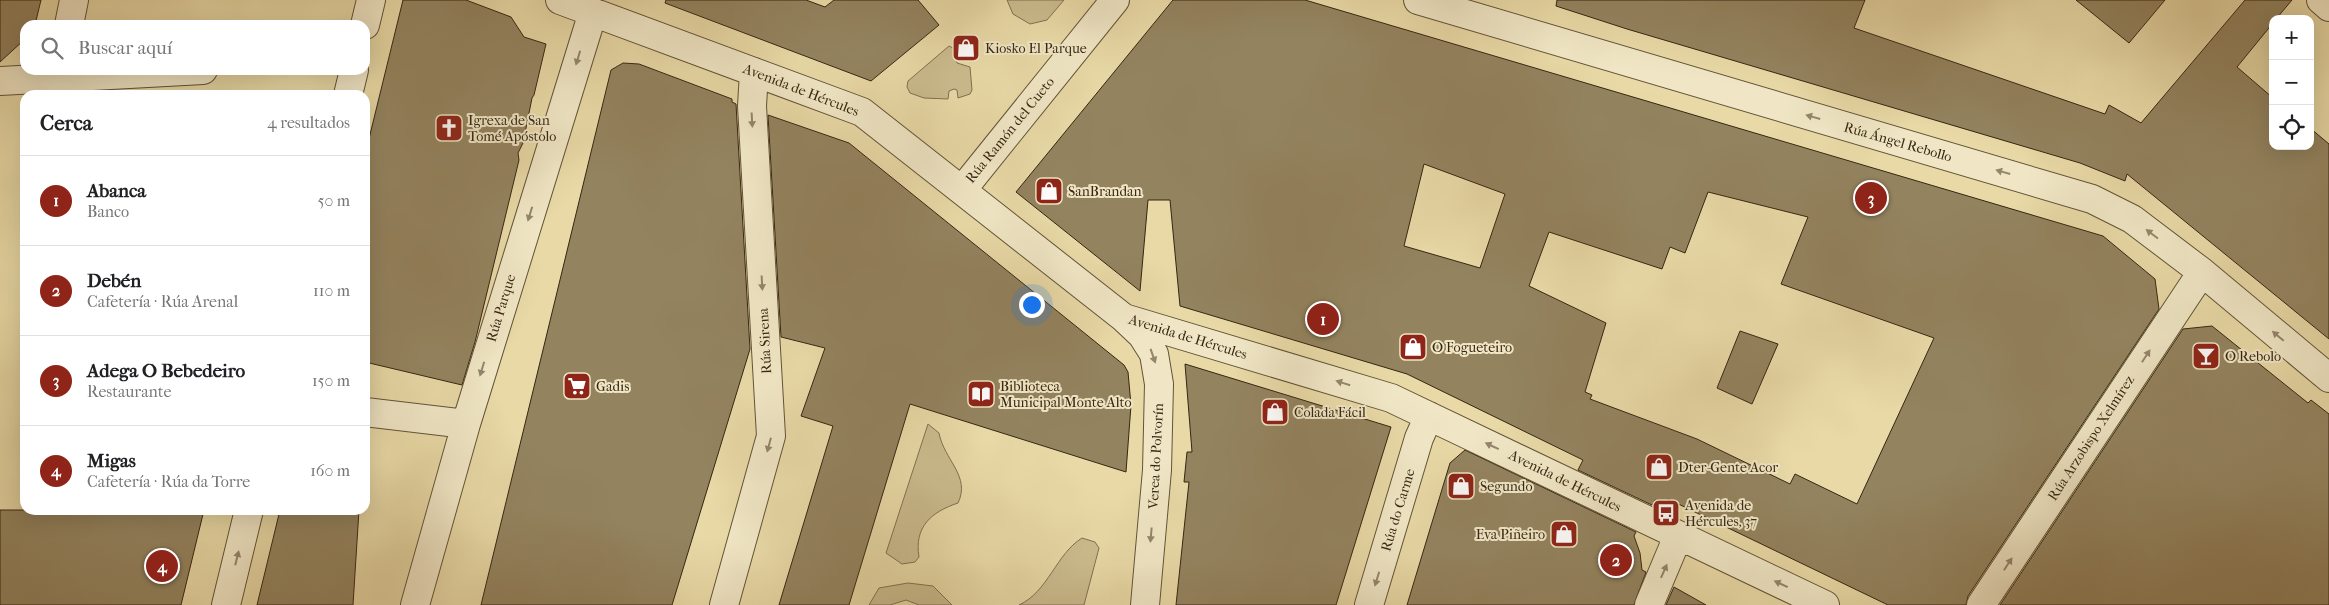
<!DOCTYPE html>
<html lang="es">
<meta charset="utf-8">
<style>
body{margin:0;font-family:"IM FELL French Canon",serif;background:#f2f2f2;color:#202124}
.controls{position:absolute;right:15px;top:15px;display:grid;overflow:hidden;border-radius:10px;box-shadow:0 5px 20px #0002}
.controls button{width:45px;height:45px;display:grid;place-items:center;padding:0;border:0;border-bottom:1px solid #e0e0e0;background:#fff;color:#202124;font:25px sans-serif}
.you{position:absolute;left:1031px;top:304px;width:18px;height:18px;margin:-12px;border:4px solid #fff;border-radius:50%;background:#1a73e8;box-shadow:0 0 0 8px #1a73e833}
.badge{display:grid;place-items:center;width:32px;height:32px;border-radius:50%;background:#8f2418;color:#fff;font-size:16px;font-weight:700}
.pin{position:absolute;translate:-50% -50%;border:2px solid #fff;box-shadow:0 1px 5px #0006}
.list{margin:0;padding:0;list-style:none}
h2{display:flex;justify-content:space-between;align-items:center;height:65px;margin:0;padding:0 20px;font-size:21px}
h2 small{font-size:16px;font-weight:400;color:#757577}
.list li{display:grid;grid-template-columns:32px 1fr auto;gap:15px;align-items:center;box-sizing:border-box;height:90px;padding:0 20px;border-top:1px solid #e0e0e0}
.list b{display:block;font-size:19px;white-space:nowrap}
.list p{margin:0;font-size:16px;white-space:nowrap;color:#757577}
.list em{font-size:16px;font-style:normal;color:#757577}
.icon{flex:none;width:28px;height:28px;fill:none;stroke:currentColor;stroke-width:2;stroke-linecap:round;stroke-linejoin:round}
.map{position:relative;flex:none;width:2329px;height:605px;overflow:hidden}
.search{position:absolute;background:#fff;box-shadow:0 5px 20px #0002;left:20px;top:20px;width:350px;height:55px;display:flex;align-items:center;gap:12px;box-sizing:border-box;padding:0 18px;border-radius:15px;color:#757577;font-size:19px}
.panel{position:absolute;background:#fff;box-shadow:0 5px 20px #0002;left:20px;top:90px;width:350px;height:425px;border-radius:15px}
.map>svg:first-child{display:block}
.green{fill:#cabb8d;stroke:#807050}
.building{fill:#93835f;stroke:#362612;fill-rule:evenodd}
.lines{fill:none;stroke-linecap:round;stroke-linejoin:round}
.minor-casing{stroke:#625337;stroke-width:30}
.minor{stroke:#f0e6c5;stroke-width:28}
.oneway{fill:#93866c}
.labels{text-anchor:middle;dominant-baseline:central;stroke-width:4;stroke-linejoin:round;paint-order:stroke}
.poi-label{font-size:14px;fill:#362612;stroke:#f0e6c5;text-anchor:start}
.street-label{font-size:14px;fill:#362612;stroke:#f0e6c5}
</style>
<div class="map">
<svg width="2329" height="605" viewBox="0 0 2329 605">
<rect width="100%" height="100%" fill="#e8d9a6"/>
<filter id="stains"><feTurbulence type="fractalNoise" baseFrequency=".004" numOctaves="4"/><feColorMatrix values="0 0 0 0 .2 0 0 0 0 .09 0 0 0 0 .02 0 0 0 .5 -.17"/></filter>
<radialGradient id="worn" r=".72"><stop offset=".6" stop-color="#630" stop-opacity="0"/><stop offset="1" stop-color="#630" stop-opacity=".3"/></radialGradient>
<path class="green" d="M1007 0H1064L1047 20 1030 24 1013 14Z
M949 46 953 48 957 63 970 67 972 90 970 94 958 98 957 90 954 89 949 91 948 99 924 98 910 93 907 87 908 81Z
M928 424 939 433C944 460 971 476 958 503 931 512 914 527 919 557L915 562 902 564 886 553Z
M1082 538 1095 542 1099 548 1084 605H1019C1048 592 1056 554 1082 538Z
M908 583 933 586 952 605H919L906 600 890 605H869L879 588Z"/>
<path class="building" d="M0 0H41L35 25H25V39L0 62Z
M403 0H466L511 17 524 37 546 44 534 95 532 98 523 143 518 153 519 160 475 342 462 385 365 362V155Z
M666 0H806L825 7 834 0H918L939 25 871 81 665 3Z
M1173 0H1305L2103 236 2155 279 2159 309 1968 596 1966 605H1888L1668 499 1665 504 1655 500 1652 505 1578 470 1583 460 1407 374 1180 306 1170 200H1148L1140 291 1016 192ZM1424 164 1505 194 1480 268 1404 246ZM1708 192 1808 217 1781 284 1934 338 1857 504 1795 474 1790 484 1697 439 1590 399 1592 395 1585 392 1606 323 1529 286 1549 232 1662 269 1670 247 1685 253Z
M1557 0H1865L1854 28 2105 114 2109 105 2141 123 2245 0H2292L2276 19H2273V23L2237 67 2273 98V146H2310V128L2329 144V339L2127 174 2125 181 2080 163 1627 29 1556 6Z
M2076 0H2165L2129 43Z
M623 63 639 64 732 99V102L736 104 750 349 672 605H481L611 70Z
M768 115 849 143 1124 365 1128 372 1131 405 1126 472 910 404 849 605H779L833 426 801 416 825 348 781 337Z
M2212 326 2308 403 2311 400 2329 414V605H2000L2183 329Z
M1740 331 1778 344 1752 404 1717 388Z
M1185 364 1391 427 1336 605H1176L1189 482H1184L1187 452H1192Z
M1465 450 1636 532 1634 536 1640 553 1642 570 1646 572 1634 605H1407L1450 463Z
M0 510H204L181 605H0Z
M280 510H359L353 605H257Z
M1674 587 1706 605H1666Z"/>
<g class="lines">
<defs>
<path id="minor" d="M560 0 862 112 1124 318 1391 398 1825 605
M1418 0 2092 199 2132 219 2202 272 2329 378
M2321 0 2329 7
M69 25 74 0
M365 25 371 0
M0 81 203 70
M348 95 354 70
M962 190 1115 0
M1124 318 1142 335 1154 354 1159 384 1157 470 1145 605
M365 412 466 424
M226 605 249 510
M415 605 466 424 593 12
M724 605 771 436 752 106 754 72
M1369 605 1419 438 1429 416
M1649 605 1678 536
M1981 605 2202 272"/>
</defs>
<use href="#minor" class="minor-casing"/>
<use href="#minor" class="minor"/>
</g>
<defs><path id="oneway-solid" d="M-6-.8H1V-3.2L6.5 0L1 3.2V.8H-6Z" transform="scale(1.25)"/></defs>
<g class="oneway">
<use href="#oneway-solid" transform="translate(578 58) rotate(107)"/>
<use href="#oneway-solid" transform="translate(1813 117) rotate(-164)"/>
<use href="#oneway-solid" transform="translate(752 120) rotate(87)"/>
<use href="#oneway-solid" transform="translate(2003 172) rotate(-164)"/>
<use href="#oneway-solid" transform="translate(530 214) rotate(107)"/>
<use href="#oneway-solid" transform="translate(2152 234) rotate(-143)"/>
<use href="#oneway-solid" transform="translate(762 283) rotate(87)"/>
<use href="#oneway-solid" transform="translate(2278 336) rotate(-140)"/>
<use href="#oneway-solid" transform="translate(1153 356) rotate(71)"/>
<use href="#oneway-solid" transform="translate(2146 356) rotate(-57)"/>
<use href="#oneway-solid" transform="translate(482 369) rotate(107)"/>
<use href="#oneway-solid" transform="translate(1343 383) rotate(-163)"/>
<use href="#oneway-solid" transform="translate(769 445) rotate(105)"/>
<use href="#oneway-solid" transform="translate(1492 446) rotate(-155)"/>
<use href="#oneway-solid" transform="translate(1151 535) rotate(95)"/>
<use href="#oneway-solid" transform="translate(237 558) rotate(-76)"/>
<use href="#oneway-solid" transform="translate(2008 564) rotate(-57)"/>
<use href="#oneway-solid" transform="translate(1664 571) rotate(-66)"/>
<use href="#oneway-solid" transform="translate(1377 579) rotate(107)"/>
<use href="#oneway-solid" transform="translate(1781 584) rotate(-155)"/>
</g>
<defs>
<symbol id="shop-square" viewBox="-11 -11 22 22"><rect x="-9" y="-9" width="18" height="18" rx="4" fill="#8f2418" stroke="#f0e6c5"/><path d="M-5-2.5h2.3a2.7 3.5 0 0 1 5.4 0H5L5.5 6h-11ZM-1.5-2.5h3a1.5 2.3 0 0 0-3 0Z" fill="#fff"/></symbol>
<symbol id="church-square" viewBox="-11 -11 22 22"><rect x="-9" y="-9" width="18" height="18" rx="4" fill="#8f2418" stroke="#f0e6c5"/><path d="M-1.2-6h2.4v3.5h3.3v2.4h-3.3V6h-2.4V-.1h-3.3v-2.4h3.3Z" fill="#fff"/></symbol>
<symbol id="bar-square" viewBox="-11 -11 22 22"><rect x="-9" y="-9" width="18" height="18" rx="4" fill="#8f2418" stroke="#f0e6c5"/><path d="M-6-5H6L.8 .8V4.5H3.5V6h-7V4.5H-.8V.8Z" fill="#fff"/></symbol>
<symbol id="supermarket-square" viewBox="-11 -11 22 22"><rect x="-9" y="-9" width="18" height="18" rx="4" fill="#8f2418" stroke="#f0e6c5"/><path d="M-6-5.5h2.5l.6 2H6L4.5 2H-2.5L-4.4-4H-6ZM-1.5 3.2a1.3 1.3 0 1 0 .1 0ZM3 3.2a1.3 1.3 0 1 0 .1 0Z" fill="#fff"/></symbol>
<symbol id="library-square" viewBox="-11 -11 22 22"><rect x="-9" y="-9" width="18" height="18" rx="4" fill="#8f2418" stroke="#f0e6c5"/><path d="M-6-4Q-3-5.5-.7-3.5V5Q-3 3-6 4ZM6-4Q3-5.5 .7-3.5V5Q3 3 6 4Z" fill="#fff"/></symbol>
<symbol id="bus-square" viewBox="-11 -11 22 22"><rect x="-9" y="-9" width="18" height="18" rx="4" fill="#8f2418" stroke="#f0e6c5"/><path d="M-5-6H5V4H4V6H2V4H-2V6H-4V4H-5ZM-3.5-4V0h7V-4ZM-3.5 1.2v1.5H-2V1.2ZM2 1.2v1.5H3.5V1.2Z" fill="#fff"/></symbol>
</defs>
<g fill-rule="evenodd">
<use href="#shop-square" x="950" y="32" width="32" height="32"/>
<use href="#church-square" x="433" y="112" width="32" height="32"/>
<use href="#shop-square" x="1033" y="175" width="32" height="32"/>
<use href="#shop-square" x="1397" y="331" width="32" height="32"/>
<use href="#bar-square" x="2190" y="340" width="32" height="32"/>
<use href="#supermarket-square" x="561" y="370" width="32" height="32"/>
<use href="#library-square" x="965" y="378" width="32" height="32"/>
<use href="#shop-square" x="1259" y="396" width="32" height="32"/>
<use href="#shop-square" x="1643" y="451" width="32" height="32"/>
<use href="#shop-square" x="1445" y="470" width="32" height="32"/>
<use href="#bus-square" x="1650" y="497" width="32" height="32"/>
<use href="#shop-square" x="1548" y="518" width="32" height="32"/>
</g>
<g class="labels">
<g class="poi-label">
<text x="985" y="48">Kiosko El Parque</text>
<text x="468" y="120">Igrexa de San<tspan x="468" dy="16">Tomé Apóstolo</tspan></text>
<text x="1068" y="191">SanBrandan</text>
<text x="1432" y="347">O Fogueteiro</text>
<text x="2225" y="356">O Rebolo</text>
<text x="596" y="386">Gadis</text>
<text x="1000" y="386">Biblioteca<tspan x="1000" dy="16">Municipal Monte Alto</tspan></text>
<text x="1294" y="412">Colada Fácil</text>
<text x="1678" y="467">Dter-Gente Acor</text>
<text x="1480" y="486">Segundo</text>
<text x="1685" y="505">Avenida de<tspan x="1685" dy="16">Hércules, 37</tspan></text>
<text x="1545" y="534" text-anchor="end">Eva Piñeiro</text>
</g>
<g class="street-label">
<text transform="translate(801 90) rotate(21)">Avenida de Hércules</text>
<text transform="translate(1010 130) rotate(-51)">Rúa Ramón del Cueto</text>
<text transform="translate(1898 142) rotate(16)">Rúa Ángel Rebollo</text>
<text transform="translate(501 308) rotate(-73)">Rúa Parque</text>
<text transform="translate(1188 337) rotate(17)">Avenida de Hércules</text>
<text transform="translate(765 341) rotate(-93)">Rúa Sirena</text>
<text transform="translate(2091 438) rotate(-57)">Rúa Arzobispo Xelmírez</text>
<text transform="translate(1156 456) rotate(-87)">Verea do Polvorín</text>
<text transform="translate(1565 481) rotate(26)">Avenida de Hércules</text>
<text transform="translate(1398 510) rotate(-73)">Rúa do Carme</text>
</g>
</g>
<rect width="100%" height="100%" filter="url(#stains)"/>
<rect width="100%" height="100%" fill="url(#worn)"/>
</svg>
<div class="controls">
<button>+</button>
<button>−</button>
<button><svg class="icon" aria-label="locate" viewBox="0 0 24 24"><circle cx="12" cy="12" r="6"/><path d="M12 2v4M12 18v4M2 12h4M18 12h4"/></svg></button>
</div>
<div class="you"></div>
<div class="pin badge" style="left:1323px;top:319px">1</div>
<div class="pin badge" style="left:1616px;top:560px">2</div>
<div class="pin badge" style="left:1871px;top:198px">3</div>
<div class="pin badge" style="left:162px;top:566px">4</div>
<div class="search"><svg class="icon" aria-label="search" viewBox="0 0 24 24"><circle cx="10" cy="10" r="6"/><path d="M15 15l6 6"/></svg>Buscar aquí</div>
<section class="panel">
<h2>Cerca<small>4 resultados</small></h2>
<ul class="list">
<li><span class="badge">1</span><div><b>Abanca</b><p>Banco</p></div><em>50 m</em></li>
<li><span class="badge">2</span><div><b>Debén</b><p>Cafetería · Rúa Arenal</p></div><em>110 m</em></li>
<li><span class="badge">3</span><div><b>Adega O Bebedeiro</b><p>Restaurante</p></div><em>150 m</em></li>
<li><span class="badge">4</span><div><b>Migas</b><p>Cafetería · Rúa da Torre</p></div><em>160 m</em></li>
</ul>
</section>
</div>
